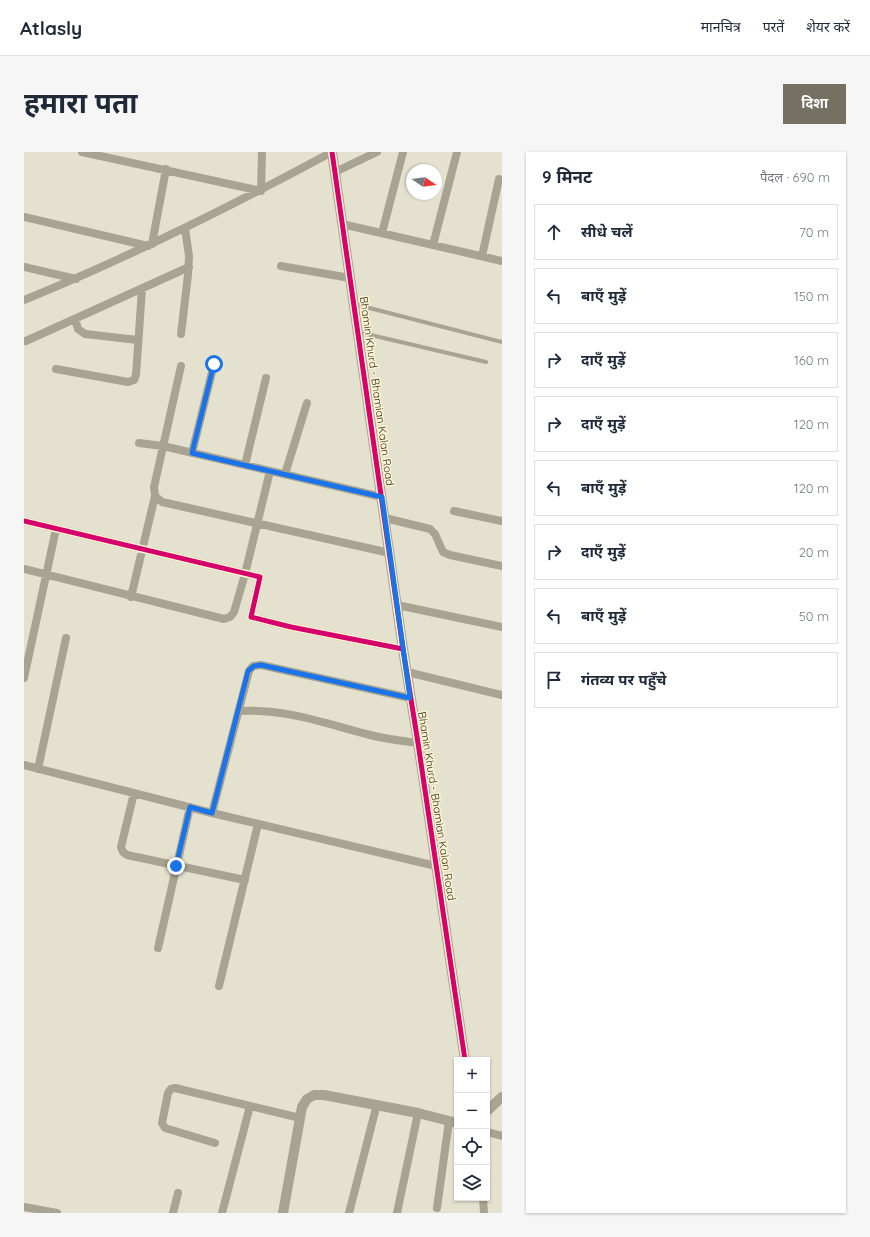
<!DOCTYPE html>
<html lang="hi">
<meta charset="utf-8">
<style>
body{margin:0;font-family:Quicksand,"Noto Sans Devanagari",sans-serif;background:#f6f6f7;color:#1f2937}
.controls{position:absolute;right:12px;bottom:12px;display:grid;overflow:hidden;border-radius:0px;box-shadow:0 1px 3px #0004}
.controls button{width:36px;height:36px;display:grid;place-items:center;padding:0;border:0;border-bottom:1px solid #e0e1e3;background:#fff;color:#1f2937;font:20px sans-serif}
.compass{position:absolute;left:382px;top:12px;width:36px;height:36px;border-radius:50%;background:#fff;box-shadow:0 1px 3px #0004;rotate:103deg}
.stop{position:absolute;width:12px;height:12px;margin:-9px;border:3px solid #1a73e8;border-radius:50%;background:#fff}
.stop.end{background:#1a73e8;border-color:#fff;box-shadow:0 1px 4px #0008}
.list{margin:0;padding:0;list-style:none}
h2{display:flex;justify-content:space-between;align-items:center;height:52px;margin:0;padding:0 16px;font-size:17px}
h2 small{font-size:13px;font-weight:400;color:#747a83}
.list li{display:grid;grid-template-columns:26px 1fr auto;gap:12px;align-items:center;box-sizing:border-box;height:56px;margin:0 8px 8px;padding:0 8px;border:1px solid #e0e1e3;border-radius:0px}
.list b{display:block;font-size:15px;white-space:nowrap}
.list em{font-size:13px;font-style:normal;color:#747a83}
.icon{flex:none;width:22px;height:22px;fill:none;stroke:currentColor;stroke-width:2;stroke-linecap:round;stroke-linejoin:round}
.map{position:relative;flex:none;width:478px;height:1061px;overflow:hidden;border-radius:0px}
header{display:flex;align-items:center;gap:24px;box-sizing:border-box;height:56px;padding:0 20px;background:#fff;border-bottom:1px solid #e0e1e3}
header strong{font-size:19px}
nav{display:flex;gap:22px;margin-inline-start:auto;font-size:14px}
.intro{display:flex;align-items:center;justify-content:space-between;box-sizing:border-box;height:96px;padding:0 24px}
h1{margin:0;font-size:28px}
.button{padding:10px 18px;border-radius:0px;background:#747162;color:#fff;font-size:14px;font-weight:700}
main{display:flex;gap:24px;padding:0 24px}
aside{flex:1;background:#fff;border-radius:0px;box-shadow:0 1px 3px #0004}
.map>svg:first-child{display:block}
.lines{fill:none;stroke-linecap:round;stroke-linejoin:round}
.service{stroke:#a9a491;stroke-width:4}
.minor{stroke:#a9a491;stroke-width:8}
.tertiary{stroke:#a9a491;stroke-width:10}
.cycleway-casing{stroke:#fdf4d2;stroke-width:8}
.cycleway{stroke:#d6006c;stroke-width:5}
.route{stroke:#1a73e8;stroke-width:5}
.labels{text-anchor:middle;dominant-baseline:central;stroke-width:3;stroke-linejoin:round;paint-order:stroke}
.street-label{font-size:11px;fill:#373427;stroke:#fdf4d2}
</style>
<header>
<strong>Atlasly</strong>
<nav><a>मानचित्र</a><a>परतें</a><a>शेयर करें</a></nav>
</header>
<div class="intro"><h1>हमारा पता</h1><a class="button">दिशा</a></div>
<main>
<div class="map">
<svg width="478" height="1061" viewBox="0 0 478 1061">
<rect width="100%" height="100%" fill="#e5e1cf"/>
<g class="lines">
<path class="service" d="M330 152 478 190
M334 180 462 210"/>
<path class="minor" d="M58 0 237 39 238 0
M311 20 353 0
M0 65 124 94
M318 72 478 109
M358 81 379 0
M128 92 142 17
M409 93 433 0
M458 104 475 27
M257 114 326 126
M0 115 52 127
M0 148C106 105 208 54 308 0
M51 167 54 177 61 182 114 188
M157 182 164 123 165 104 161 76
M2 189 165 115
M157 214 130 335 131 344 138 350 366 401
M32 217 104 230 110 228 112 223 118 137
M115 291 139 294 358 345
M168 301 190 212
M221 313 242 226
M261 322 283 251
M430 359 478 369
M361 366 406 377 411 382 419 400 426 403 478 414
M0 369 236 425 227 465 267 475 379 497
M0 417 200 467 206 465 210 460 221 422 246 319
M107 445 131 344
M373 453 478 475
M383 520 478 543
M0 526 32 377
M215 559C260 556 303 572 346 583 362 587 378 589 394 591
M0 613 188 661 412 714
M14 617 42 486
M110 641 97 695 99 700 103 703 221 728
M188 661 225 519 229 514 237 513 386 546
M134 796 166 655
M195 834 234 672
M463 980 478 984
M191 991 141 976 138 971 144 941 147 937 151 936 276 966
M459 1046 460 1061
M0 1055 33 1061
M413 1056 425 969
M149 1061 154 1041
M198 1061 226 954
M325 1061 353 952
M373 1061 394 961"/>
<path class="tertiary" d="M308 0 379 497 394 591 441 908
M463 959 478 945
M259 1061 278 955 283 947 290 943H300L394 961 433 971"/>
<defs>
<path id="cycleway" d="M308 0 379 497 394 591 441 908
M0 369 236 425 227 465 267 475 379 497"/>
</defs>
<use href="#cycleway" class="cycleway-casing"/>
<use href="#cycleway" class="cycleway"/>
</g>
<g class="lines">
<path class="route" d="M152 714 166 655 188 661 224 519 230 514 237 513 386 546 358 345 168 301 190 212"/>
</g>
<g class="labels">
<g class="street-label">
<text transform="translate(353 239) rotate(82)">Bhamin Khurd - Bhamian Kalan Road</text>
<text transform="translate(413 654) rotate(81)">Bhamin Khurd - Bhamian Kalan Road</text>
</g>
</g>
</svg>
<div class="controls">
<button>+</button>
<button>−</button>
<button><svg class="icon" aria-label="locate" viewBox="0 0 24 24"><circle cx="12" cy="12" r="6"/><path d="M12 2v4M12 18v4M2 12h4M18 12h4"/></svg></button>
<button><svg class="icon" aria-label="layers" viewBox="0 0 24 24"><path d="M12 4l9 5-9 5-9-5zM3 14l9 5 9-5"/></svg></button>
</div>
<svg class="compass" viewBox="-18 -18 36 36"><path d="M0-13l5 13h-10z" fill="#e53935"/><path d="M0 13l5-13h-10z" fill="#747a83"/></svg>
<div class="stop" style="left:190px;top:212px"></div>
<div class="stop end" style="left:152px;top:714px"></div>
</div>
<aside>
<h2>9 मिनट<small>पैदल · 690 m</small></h2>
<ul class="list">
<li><svg class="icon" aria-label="ahead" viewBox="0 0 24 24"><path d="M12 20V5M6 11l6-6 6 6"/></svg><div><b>सीधे चलें</b></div><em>70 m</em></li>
<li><svg class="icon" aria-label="left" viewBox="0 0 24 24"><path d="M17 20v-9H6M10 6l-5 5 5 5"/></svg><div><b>बाएँ मुड़ें</b></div><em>150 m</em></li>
<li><svg class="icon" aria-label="right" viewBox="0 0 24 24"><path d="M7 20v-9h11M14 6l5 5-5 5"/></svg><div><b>दाएँ मुड़ें</b></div><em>160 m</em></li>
<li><svg class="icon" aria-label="right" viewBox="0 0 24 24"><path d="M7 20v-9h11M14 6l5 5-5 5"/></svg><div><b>दाएँ मुड़ें</b></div><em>120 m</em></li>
<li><svg class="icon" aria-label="left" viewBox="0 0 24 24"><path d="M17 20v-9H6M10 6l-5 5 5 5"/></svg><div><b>बाएँ मुड़ें</b></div><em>120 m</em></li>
<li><svg class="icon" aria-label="right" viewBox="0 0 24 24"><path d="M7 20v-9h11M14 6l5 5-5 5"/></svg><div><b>दाएँ मुड़ें</b></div><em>20 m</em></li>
<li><svg class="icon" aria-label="left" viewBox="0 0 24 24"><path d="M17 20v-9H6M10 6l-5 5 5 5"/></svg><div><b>बाएँ मुड़ें</b></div><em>50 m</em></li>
<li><svg class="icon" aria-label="arrive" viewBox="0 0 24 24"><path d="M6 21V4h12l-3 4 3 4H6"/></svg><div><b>गंतव्य पर पहुँचे</b></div></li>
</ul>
</aside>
</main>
